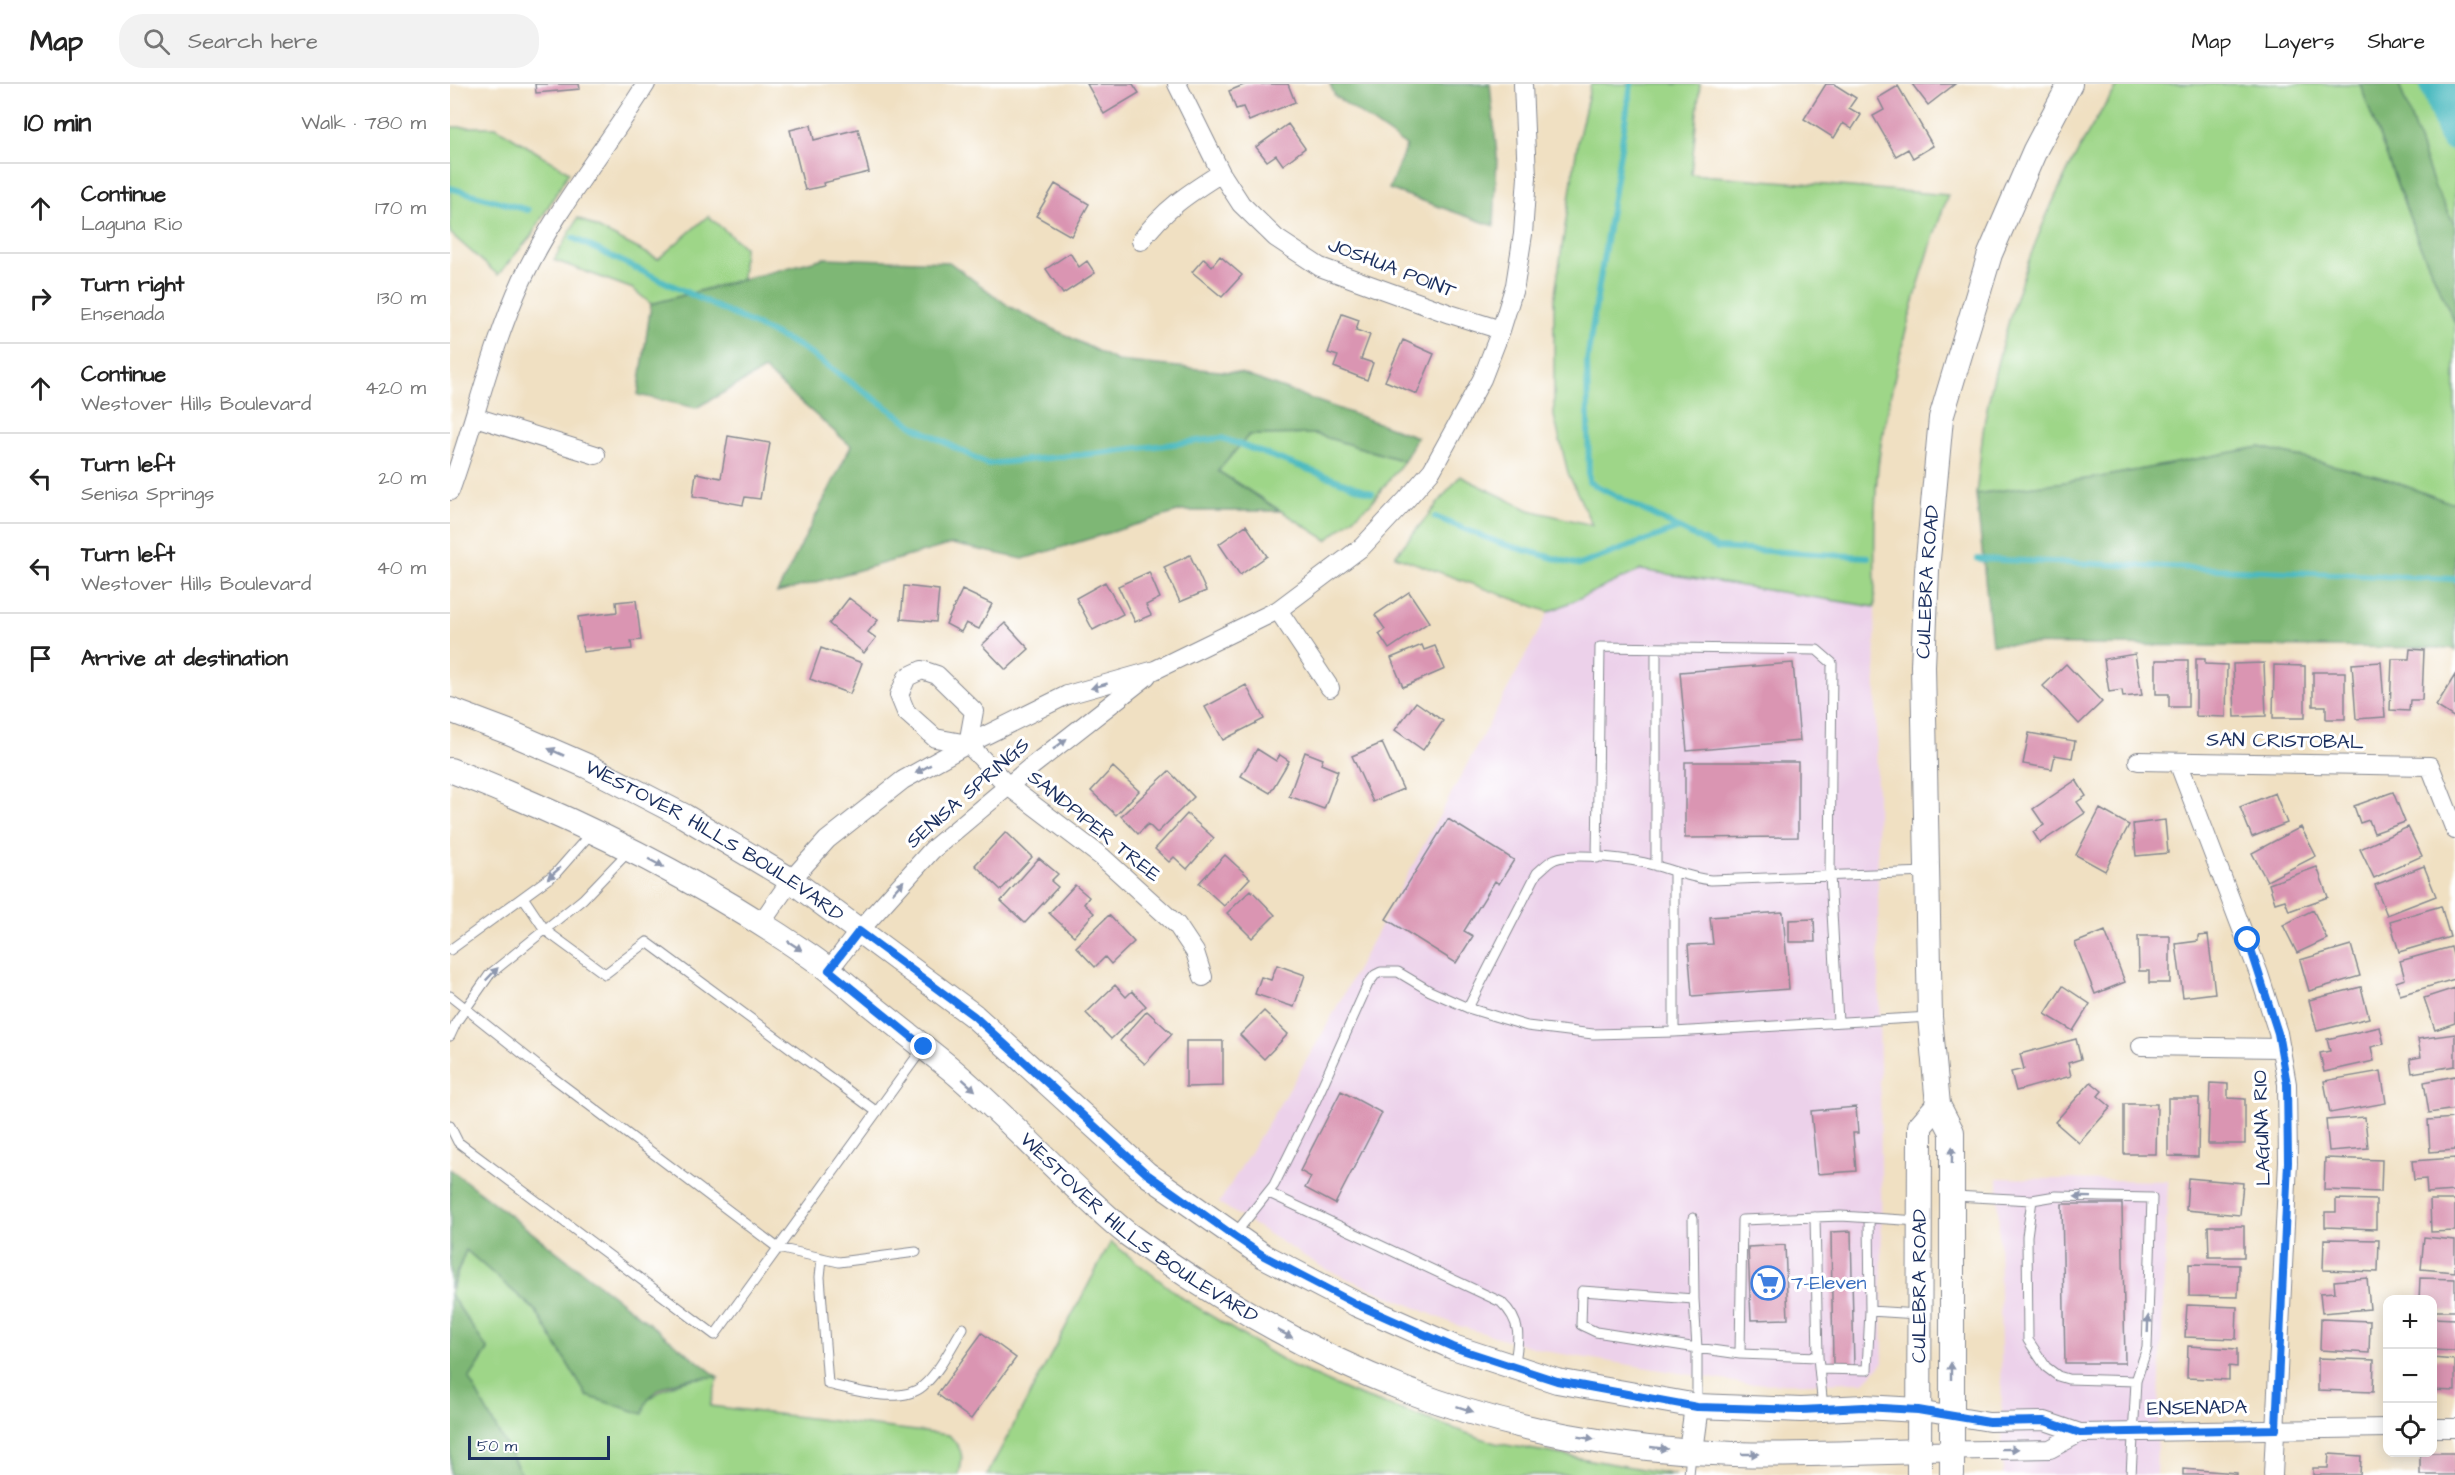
<!DOCTYPE html>
<meta charset="utf-8">
<style>
body{margin:0;font-family:"Architects Daughter",sans-serif;background:#f2f2f2;color:#222}
.controls{position:absolute;right:18px;bottom:18px;display:grid;overflow:hidden;border-radius:12px;box-shadow:0 3px 15px #0003}
.controls button{width:54px;height:54px;display:grid;place-items:center;padding:0;border:0;border-bottom:2px solid #e0e0e0;background:#fff;color:#222;font:30px sans-serif}
.scale{position:absolute;left:18px;bottom:15px;width:142px;box-sizing:border-box;padding-left:6px;border:3px solid #1b2f5e;border-top:0;font-size:16px;line-height:21px;white-space:nowrap;color:#1b2f5e;-webkit-text-stroke:4px #fff;paint-order:stroke}
.stop{position:absolute;width:18px;height:18px;margin:-14px;border:4px solid #1a73e8;border-radius:50%;background:#fff}
.stop.end{background:#1a73e8;border-color:#fff;box-shadow:0 2px 6px #0008}
.list{margin:0;padding:0;list-style:none}
h2{display:flex;justify-content:space-between;align-items:center;height:78px;margin:0;padding:0 24px;font-size:26px}
h2 small{font-size:20px;font-weight:400;color:#767676}
.list li{display:grid;grid-template-columns:39px 1fr auto;gap:18px;align-items:center;box-sizing:border-box;height:90px;padding:0 24px;border-top:2px solid #e0e0e0}
.list b{display:block;font-size:22px;white-space:nowrap}
.list p{margin:0;font-size:20px;white-space:nowrap;color:#767676}
.list em{font-size:20px;font-style:normal;color:#767676}
.icon{flex:none;width:33px;height:33px;fill:none;stroke:currentColor;stroke-width:2;stroke-linecap:round;stroke-linejoin:round}
.map{position:relative;flex:none;width:2005px;height:1391px;overflow:hidden}
header{display:flex;align-items:center;gap:36px;box-sizing:border-box;height:84px;padding:0 30px;background:#fff;border-bottom:2px solid #e0e0e0}
header strong{font-size:28px}
nav{display:flex;gap:33px;margin-inline-start:auto;font-size:21px}
.search{width:420px;height:54px;background:#f2f2f2;display:flex;align-items:center;gap:15px;box-sizing:border-box;padding:0 21px;border-radius:24px;color:#767676;font-size:22px}
main{display:flex}
aside{flex:1;background:#fff}
.map>svg:first-child{display:block}
.built{fill:#ecd1ea}
.green{fill:#9ed688;stroke:#5c8273;stroke-width:1.5}
.forest{fill:#7eb774;stroke:#4c7369;stroke-width:1.5}
.lines{fill:none;stroke-linecap:round;stroke-linejoin:round}
.stream{stroke:#4bbac0;stroke-width:6}
.river{stroke:#4bbac0;stroke-width:34}
.building{fill:#da95b2}
.lane-casing{stroke:#868890;stroke-width:11}
.street-casing{stroke:#868890;stroke-width:20}
.secondary-casing{stroke:#868890;stroke-width:26}
.lane{stroke:#fff;stroke-width:9}
.street{stroke:#fff;stroke-width:18}
.secondary{stroke:#fff;stroke-width:24}
.oneway{fill:#8d97ae}
.route{stroke:#1a73e8;stroke-width:8}
.labels{text-anchor:middle;dominant-baseline:central;stroke-width:6;stroke-linejoin:round;paint-order:stroke}
.street-label{font-size:20px;fill:#1b2f5e;stroke:#fff}
.shop-label{font-size:20px;fill:#366cbe;stroke:#fff;text-anchor:start}
</style>
<header>
<strong>Map</strong>
<div class="search"><svg class="icon" aria-label="search" viewBox="0 0 24 24"><circle cx="10" cy="10" r="6"/><path d="M15 15l6 6"/></svg>Search here</div>
<nav><a>Map</a><a>Layers</a><a>Share</a></nav>
</header>
<main>
<aside>
<h2>10 min<small>Walk · 780 m</small></h2>
<ul class="list">
<li><svg class="icon" aria-label="ahead" viewBox="0 0 24 24"><path d="M12 20V5M6 11l6-6 6 6"/></svg><div><b>Continue</b><p>Laguna Rio</p></div><em>170 m</em></li>
<li><svg class="icon" aria-label="right" viewBox="0 0 24 24"><path d="M7 20v-9h11M14 6l5 5-5 5"/></svg><div><b>Turn right</b><p>Ensenada</p></div><em>130 m</em></li>
<li><svg class="icon" aria-label="ahead" viewBox="0 0 24 24"><path d="M12 20V5M6 11l6-6 6 6"/></svg><div><b>Continue</b><p>Westover Hills Boulevard</p></div><em>420 m</em></li>
<li><svg class="icon" aria-label="left" viewBox="0 0 24 24"><path d="M17 20v-9H6M10 6l-5 5 5 5"/></svg><div><b>Turn left</b><p>Senisa Springs</p></div><em>20 m</em></li>
<li><svg class="icon" aria-label="left" viewBox="0 0 24 24"><path d="M17 20v-9H6M10 6l-5 5 5 5"/></svg><div><b>Turn left</b><p>Westover Hills Boulevard</p></div><em>40 m</em></li>
<li><svg class="icon" aria-label="arrive" viewBox="0 0 24 24"><path d="M6 21V4h12l-3 4 3 4H6"/></svg><div><b>Arrive at destination</b></div></li>
</ul>
</aside>
<div class="map">
<svg width="2005" height="1391" viewBox="0 0 2005 1391">
<rect width="100%" height="100%" fill="#fff"/>
<filter id="ink" filterUnits="userSpaceOnUse"><feTurbulence type="fractalNoise" baseFrequency=".0167" numOctaves="2"/><feDisplacementMap in="SourceGraphic" scale="12" xChannelSelector="R" yChannelSelector="G"/><feConvolveMatrix kernelMatrix="1 2 1 2 8 2 1 2 1" color-interpolation-filters="sRGB"/></filter>
<filter id="wash" filterUnits="userSpaceOnUse"><feTurbulence type="fractalNoise" baseFrequency=".008" numOctaves="4" result="noise"/><feDisplacementMap in="SourceGraphic" scale="24" xChannelSelector="R" yChannelSelector="G"/><feGaussianBlur stdDeviation="1.35" result="paint"/><feColorMatrix in="noise" values="0 0 0 0 0 0 0 0 0 0 0 0 0 0 0 0 0 1.4 0 .05"/><feComposite in="paint" operator="in"/></filter>
<g filter="url(#wash)">
<rect width="100%" height="100%" fill="#f0e0c2"/>
<path class="built" d="M1191 486 1425 523 1433 1279 1414 1298 1297 1300 1100 1268 1009 1242 875 1185 769 1119 870 954 1099 528Z
M1548 1094 1718 1097 1706 1391H1553Z"/>
<path class="green" d="M1141 0H1250L1241 90 1498 111C1470 188 1448 269 1433 349 1422 406 1425 465 1425 523L1191 486 1099 528 945 472 1010 392 1079 426 1142 441 1118 389 1104 332V217L1128 56Z
M1669 0H1910L1969 159 2005 239V418H1998L1937 395 1810 363 1651 393 1526 410C1530 382 1531 352 1537 324 1562 206 1601 100 1669 0Z
M1949 0H2005V141L1985 104Z
M0 43H46L119 88 81 152 48 191 0 149Z
M258 132 294 163 292 195 201 220 183 205 104 176 128 134 208 175Z
M865 350 954 377 921 419 877 456 768 387 799 351Z
M661 1158 732 1214 839 1280 903 1309 1045 1359 1226 1391H537Z
M16 1166 86 1227 137 1312 198 1316C222 1297 238 1294 268 1293L260 1322 499 1351C513 1366 514 1371 509 1391H72L19 1295 38 1266 0 1210Z"/>
<path class="forest" d="M880 0H1040L1047 72 1044 142 939 105 956 62 885 12Z
M1910 0H1949L1985 104 2005 141V239L1969 159Z
M374 174 499 178 560 223 667 277 790 289 967 353 954 377 865 350 799 351 768 387 830 427H731L573 475 502 460 327 509 401 362 314 286 246 324 188 311 201 220Z
M1810 363 1937 395 1998 418H2005V567L2001 564 1542 560 1526 410 1651 393Z
M0 1085 268 1293C246 1293 213 1295 198 1316 195 1319 194 1326 193 1330L137 1312 86 1227 16 1166 0 1205Z
M0 1210 38 1266 19 1295 72 1391H0Z"/>
<g class="lines">
<path class="stream" d="M1181 0 1137 277 1139 398 1267 464 1418 473
M0 104 78 126
M123 154 349 262 465 343 537 380 649 369 772 354 922 409
M985 433 1052 460 1129 481 1229 444
M1528 475 2005 495"/>
<path class="river" d="M1987 0 2005 50"/>
</g>
<g id="blocks">
<path class="building" d="M85 0H129L130 5 86 9Z
M637 0H683L689 9 654 30Z
M796 0H838L845 18 799 37 793 23 786 25 779 7Z
M1376 0H1384L1406 14 1399 24 1411 31 1402 45 1393 39 1384 54 1354 35Z
M1462 0H1505L1478 21Z
M1448 2 1483 62 1463 74 1458 65 1446 72 1423 32 1434 26 1428 14Z
M838 40 855 64 833 81 826 71 817 77 806 63Z
M361 41 364 56 408 45 419 88 373 99 374 102 355 106 340 46Z
M605 100 639 120 621 152 586 132Z
M620 169 629 183 637 177 645 189 613 210 596 185Z
M770 172 792 191 772 213 742 188 754 174 762 182Z
M892 230 909 236 906 246 920 251 911 275 923 279 917 296 884 283 888 272 878 269Z
M953 256 984 270 967 310 935 297Z
M278 352 320 359 310 415 295 413 293 421 243 412 246 389 271 394Z
M796 441 817 472 790 491 769 460Z
M740 471 756 507 730 518 714 483Z
M699 488 710 514 696 521 701 531 685 538 668 502Z
M655 498 673 530 643 546 626 514Z
M454 502 489 506 486 538 451 535Z
M512 506 542 520 529 545 516 539 511 548 496 540Z
M959 508 979 538 939 565 929 550 935 545 925 531Z
M399 514 428 536 418 548 426 554 414 569 379 540Z
M186 516 191 556 181 557 182 565 162 567V564L133 568 128 533 167 528 166 518Z
M555 539 579 565 556 586 532 561Z
M972 561 974 566 985 562 995 585 953 603 941 574Z
M371 564 412 579 400 610 360 595Z
M1960 565 1974 566 1972 616H1960L1959 627 1940 626 1942 575H1959Z
M1685 570 1692 611 1673 613 1672 606 1659 608 1654 575Z
M1746 575H1755V580L1777 581 1776 633 1746 632Z
M1706 576H1738V623H1719V610H1706Z
M1931 578 1935 633 1906 635 1902 580Z
M1343 579 1350 657 1237 667 1230 588Z
M1814 579 1816 632 1785 633 1783 580Z
M1616 580 1652 618 1629 640 1593 602Z
M1824 581 1855 582V634H1823Z
M1863 588H1895V635H1876V622H1863Z
M2005 591V634L1986 622Z
M796 601 814 635 773 656 755 623Z
M966 618 993 637 973 666 945 646Z
M1579 649 1625 657 1622 674 1605 671 1602 685 1573 680Z
M932 659 953 705 923 718 902 672Z
M807 665 826 677 830 671 839 677 820 709 791 692Z
M855 668 873 675 871 680 888 687 874 725 839 712Z
M1235 678H1348V753L1235 754Z
M663 683 689 707 666 731 641 707Z
M719 687 744 713 707 749 698 740 688 750 671 732Z
M1626 696 1636 712 1627 718 1635 729 1590 759 1583 748 1594 741 1583 725Z
M1943 708 1955 738 1924 749 1919 736 1910 739 1904 722Z
M1825 709 1837 739 1802 753 1790 723Z
M1650 725 1679 741 1655 787 1626 771Z
M737 730 764 754 737 785 724 773 719 778 705 765Z
M998 735 1064 776 1049 800 1045 797 1014 847 1023 852 1006 879 936 835Z
M1715 736 1718 769 1686 772 1683 740Z
M1851 743 1866 772 1817 797 1802 769Z
M1958 743 1972 772 1924 794 1910 765Z
M556 748 582 773 551 806 525 781Z
M775 771 800 794 774 822 749 799Z
M589 774 608 790 601 797 608 803 575 839 551 817Z
M1974 782 1986 812 1937 831 1925 801Z
M1867 783 1878 813 1839 827 1835 816 1825 819 1819 800Z
M625 801 639 813 634 820 644 829 624 852 599 829Z
M801 806 825 831 802 854 777 829Z
M1991 822 2000 853 1949 868 1940 837Z
M1863 826 1877 855 1847 869 1833 841Z
M1333 828 1339 905 1242 912 1238 861 1263 860 1260 833Z
M659 831 684 858 661 880 655 873 645 883 626 863Z
M1364 835 1365 858H1339V836Z
M1655 847 1675 898 1645 910 1625 859Z
M1758 851 1765 909 1733 913 1726 860 1748 857V852Z
M1688 852H1720V899H1699V887H1689Z
M1901 861 1910 892 1859 907 1850 876Z
M2001 863 2005 878V895L1950 911 1946 898 1955 895 1950 877Z
M827 881 855 891 844 923 805 910 811 893 821 896Z
M665 901 676 913 682 907 696 922 661 955 636 929Z
M1613 902 1640 920 1623 947 1595 930Z
M1911 903 1919 934 1867 947 1859 916Z
M2005 904V939L1985 946 1974 914Z
M697 927 722 950 695 980 670 957Z
M814 927 838 950 814 975 790 951Z
M1930 943 1934 960 1921 963 1924 977 1874 988 1870 969 1880 967 1877 955Z
M2005 950V982L1962 989 1960 975 1971 973 1968 955Z
M1626 955 1631 975 1618 979 1621 992 1566 1007 1561 988 1574 985 1570 970Z
M736 957H773V1002L736 1003Z
M1931 987 1936 1019 1880 1029 1874 997Z
M2005 992V1025L1979 1029 1974 998Z
M1641 998 1652 1007 1648 1012 1661 1023 1629 1059 1605 1038Z
M1760 999 1778 1000V1014L1795 1015V1060H1758Z
M891 1007 932 1029 885 1120 855 1104 861 1093 850 1087Z
M1718 1014H1749L1748 1073 1718 1072Z
M1674 1020H1707L1706 1070H1674Z
M1406 1023 1408 1049H1403L1406 1087 1367 1090 1361 1027Z
M1915 1033 1918 1064 1879 1067 1876 1036Z
M2005 1034V1066L1980 1068 1978 1036Z
M1875 1074 1932 1076 1931 1108 1874 1106Z
M2005 1074V1107L1977 1109 1976 1095 1964 1096 1962 1077Z
M1738 1094 1793 1099 1790 1131 1736 1126Z
M1886 1115 1926 1116V1145L1875 1143V1128H1886Z
M1980 1116H2005V1147L1981 1148Z
M1612 1120H1672L1675 1279H1615Z
M1758 1142H1794V1173H1759Z
M1401 1147 1404 1282 1383 1283 1381 1148Z
M1974 1153 2005 1156V1188L1971 1185Z
M1874 1155 1929 1156 1928 1188 1873 1186Z
M1335 1161 1338 1235 1301 1236 1298 1163Z
M1739 1180 1789 1181 1788 1213 1739 1212Z
M1917 1194 1920 1225 1872 1229 1870 1209 1885 1208 1884 1197Z
M1970 1194 2005 1195V1227H1982V1216H1969Z
M1737 1221 1787 1223 1786 1255 1735 1253Z
M1982 1234 2005 1235V1267L1982 1266Z
M1871 1235 1920 1237 1919 1269 1870 1266Z
M532 1249 566 1274 521 1335 487 1310Z
M1738 1262 1787 1265V1283L1779 1282V1296L1737 1294Z
M1868 1274 1924 1276 1923 1308 1868 1306Z
M1982 1274 2005 1276V1307L1982 1306Z
M1970 1369H2004L2005 1391H1970Z
M1879 1370 1911 1372 1910 1391H1863V1384H1878Z
M1733 1385 1787 1389V1391H1733Z"/>
</g>
</g>
<g filter="url(#ink)">
<use href="#blocks" fill-opacity="0" stroke="#868890" stroke-width="1.5"/>
<g class="lines">
<defs>
<path id="lane" d="M1206 564V782
M1147 774 1150 563 1367 566 1382 579 1380 791 1388 938
M73 813 95 846 155 890 197 858 427 1028
M0 866 106 789 142 748
M0 912 93 986 328 1164 389 1178 466 1168
M1018 924 1087 789C1093 784 1098 778 1105 775 1124 768 1183 775 1203 781 1223 786 1240 794 1261 796L1477 788
M1224 948V788
M0 952 7 937 40 890 133 815 180 766
M0 1042 8 1058 265 1251 473 964
M819 1109 1051 1218C1073 1239 1069 1256 1064 1283
M1504 1112 1582 1116 1577 1152 1578 1256 1596 1283 1608 1292 1618 1295 1686 1297 1681 1391
M1582 1116 1606 1112 1702 1114 1697 1264 1686 1297
M1365 1133 1368 1273
M1243 1134 1244 1215
M784 1151 824 1101 866 1016 918 900 925 891 931 888H948L980 907 1018 924 1077 942 1143 950 1224 948 1480 933
M372 1174 370 1193 378 1300C403 1306 451 1321 473 1302 490 1287 501 1263 513 1244
M1420 1227 1468 1230
M1290 1270 1292 1136 1391 1132 1469 1137
M1369 1285 1417 1286 1420 1227 1419 1133
M1247 1320V1264L1146 1248 1131 1241 1132 1207 1244 1215 1247 1264 1290 1270 1368 1273 1373 1324
M1239 1391 1241 1370"/>
<path id="street" d="M727 0 771 89 791 120 826 154 870 183 1000 230 1051 246
M691 157C713 126 739 109 771 89
M25 333 146 371
M0 407C25 338 41 264 72 196 105 125 155 66 196 0
M828 526 880 604
M472 586 487 591 524 627 518 660 485 654 456 628 449 611 457 593Z
M518 660 558 702 652 773 727 841 745 868 753 893
M1688 677 1980 682 2005 746
M1728 678 1809 890 1828 949 1837 1000 1838 1078 1823 1391
M311 839 341 796 377 756 453 696 518 660 617 611 705 586 828 526 912 463 956 416 982 386 1032 295 1051 246 1065 201 1073 150 1077 93 1073 0
M379 886 409 847 482 766 582 682 697 592
M1691 962 1831 964
M1468 1326 1539 1338 1595 1337 1630 1349 1938 1344
M1982 1344H2005
M1469 1367 1600 1365 1630 1349"/>
<g id="secondary">
<path id="s1" d="M0 626 61 649 137 682 234 732 341 796 524 932 697 1090 814 1172 906 1220 1003 1263 1107 1297 1247 1322 1351 1326 1414 1323 1468 1326"/>
<path id="s2" d="M0 686C125 734 246 794 357 870 378 884 397 901 416 917 444 940 473 962 501 985 548 1025 590 1070 635 1112 649 1125 663 1139 679 1151 764 1213 858 1268 956 1306 1059 1346 1174 1367 1284 1370 1346 1372 1407 1369 1469 1367"/>
<path d="M1241 1367 1247 1322"/>
<path id="s3" d="M1469 1391 1470 1042 1488 1021"/>
<path id="s4" d="M1502 1391V1048L1488 1021 1480 933 1473 582 1477 486 1491 334 1540 170 1585 66 1620 0"/>
</g>
</defs>
<use href="#lane" class="lane-casing"/>
<use href="#street" class="street-casing"/>
<use href="#secondary" class="secondary-casing"/>
<use href="#lane" class="lane"/>
<use href="#street" class="street"/>
<use href="#secondary" class="secondary"/>
</g>
<defs><path id="oneway-solid" d="M-6-.8H1V-3.2L6.5 0L1 3.2V.8H-6Z" transform="scale(1.5)"/></defs>
<g class="oneway">
<use href="#oneway-solid" transform="translate(649 602) rotate(164)"/>
<use href="#oneway-solid" transform="translate(610 660) rotate(-38)"/>
<use href="#oneway-solid" transform="translate(106 668) rotate(-156)"/>
<use href="#oneway-solid" transform="translate(473 685) rotate(151)"/>
<use href="#oneway-solid" transform="translate(206 779) rotate(28)"/>
<use href="#oneway-solid" transform="translate(104 789) rotate(139)"/>
<use href="#oneway-solid" transform="translate(448 803) rotate(-48)"/>
<use href="#oneway-solid" transform="translate(345 862) rotate(34)"/>
<use href="#oneway-solid" transform="translate(42 890) rotate(-46)"/>
<use href="#oneway-solid" transform="translate(519 1001) rotate(42)"/>
<use href="#oneway-solid" transform="translate(1502 1071) rotate(-89)"/>
<use href="#oneway-solid" transform="translate(1633 1113) rotate(-179)"/>
<use href="#oneway-solid" transform="translate(1698 1240) rotate(-88)"/>
<use href="#oneway-solid" transform="translate(835 1250) rotate(27)"/>
<use href="#oneway-solid" transform="translate(1501 1287) rotate(-90)"/>
<use href="#oneway-solid" transform="translate(1015 1325) rotate(18)"/>
<use href="#oneway-solid" transform="translate(1136 1354) rotate(9)"/>
<use href="#oneway-solid" transform="translate(1209 1364) rotate(6)"/>
<use href="#oneway-solid" transform="translate(1560 1365) rotate(-1)"/>
<use href="#oneway-solid" transform="translate(1300 1370)"/>
</g>
</g>
<g class="lines" filter="url(#ink)">
<path class="route" d="M474 963 379 886 409 847 524 932 697 1090 784 1152 814 1172 906 1220 1003 1263 1107 1297 1247 1323 1351 1326 1414 1323 1468 1326 1539 1338 1595 1337 1630 1349 1826 1345 1838 1078 1837 1000 1828 949 1798 856"/>
</g>
<defs>
<symbol id="supermarket-ring" viewBox="-11 -11 22 22"><circle r="9.5" fill="#fff" stroke="#3f7fe0" stroke-width="1.5"/><path d="M-6-5.5h2.5l.6 2H6L4.5 2H-2.5L-4.4-4H-6ZM-1.5 3.2a1.3 1.3 0 1 0 .1 0ZM3 3.2a1.3 1.3 0 1 0 .1 0Z" fill="#3f7fe0"/></symbol>
</defs>
<g fill-rule="evenodd">
<use href="#supermarket-ring" x="1299" y="1180" width="38" height="38"/>
</g>
<g class="labels">
<g class="street-label">
<text transform="translate(942 184) rotate(21)">JOSHUA POINT</text>
<text stroke="none"><textPath href="#s4" startOffset="897">CULEBRA ROAD</textPath></text>
<text transform="translate(1835 657) rotate(1)">SAN CRISTOBAL</text>
<text transform="translate(518 709) rotate(-41)">SENISA SPRINGS</text>
<text transform="translate(644 742) rotate(39)">SANDPIPER TREE</text>
<text stroke="none"><textPath href="#s1" startOffset="296">WESTOVER HILLS BOULEVARD</textPath></text>
<text transform="translate(1812 1044) rotate(-92)">LAGUNA RIO</text>
<text stroke="none"><textPath href="#s2" startOffset="834">WESTOVER HILLS BOULEVARD</textPath></text>
<text stroke="none"><textPath href="#s3" startOffset="189">CULEBRA ROAD</textPath></text>
<text transform="translate(1747 1324) rotate(-1)">ENSENADA</text>
</g>
<g class="shop-label">
<text x="1341" y="1199">7-Eleven</text>
</g>
</g>
</svg>
<div class="controls">
<button>+</button>
<button>−</button>
<button><svg class="icon" aria-label="locate" viewBox="0 0 24 24"><circle cx="12" cy="12" r="6"/><path d="M12 2v4M12 18v4M2 12h4M18 12h4"/></svg></button>
</div>
<div class="scale">50 m</div>
<div class="stop" style="left:1798px;top:856px"></div>
<div class="stop end" style="left:474px;top:963px"></div>
</div>
</main>
